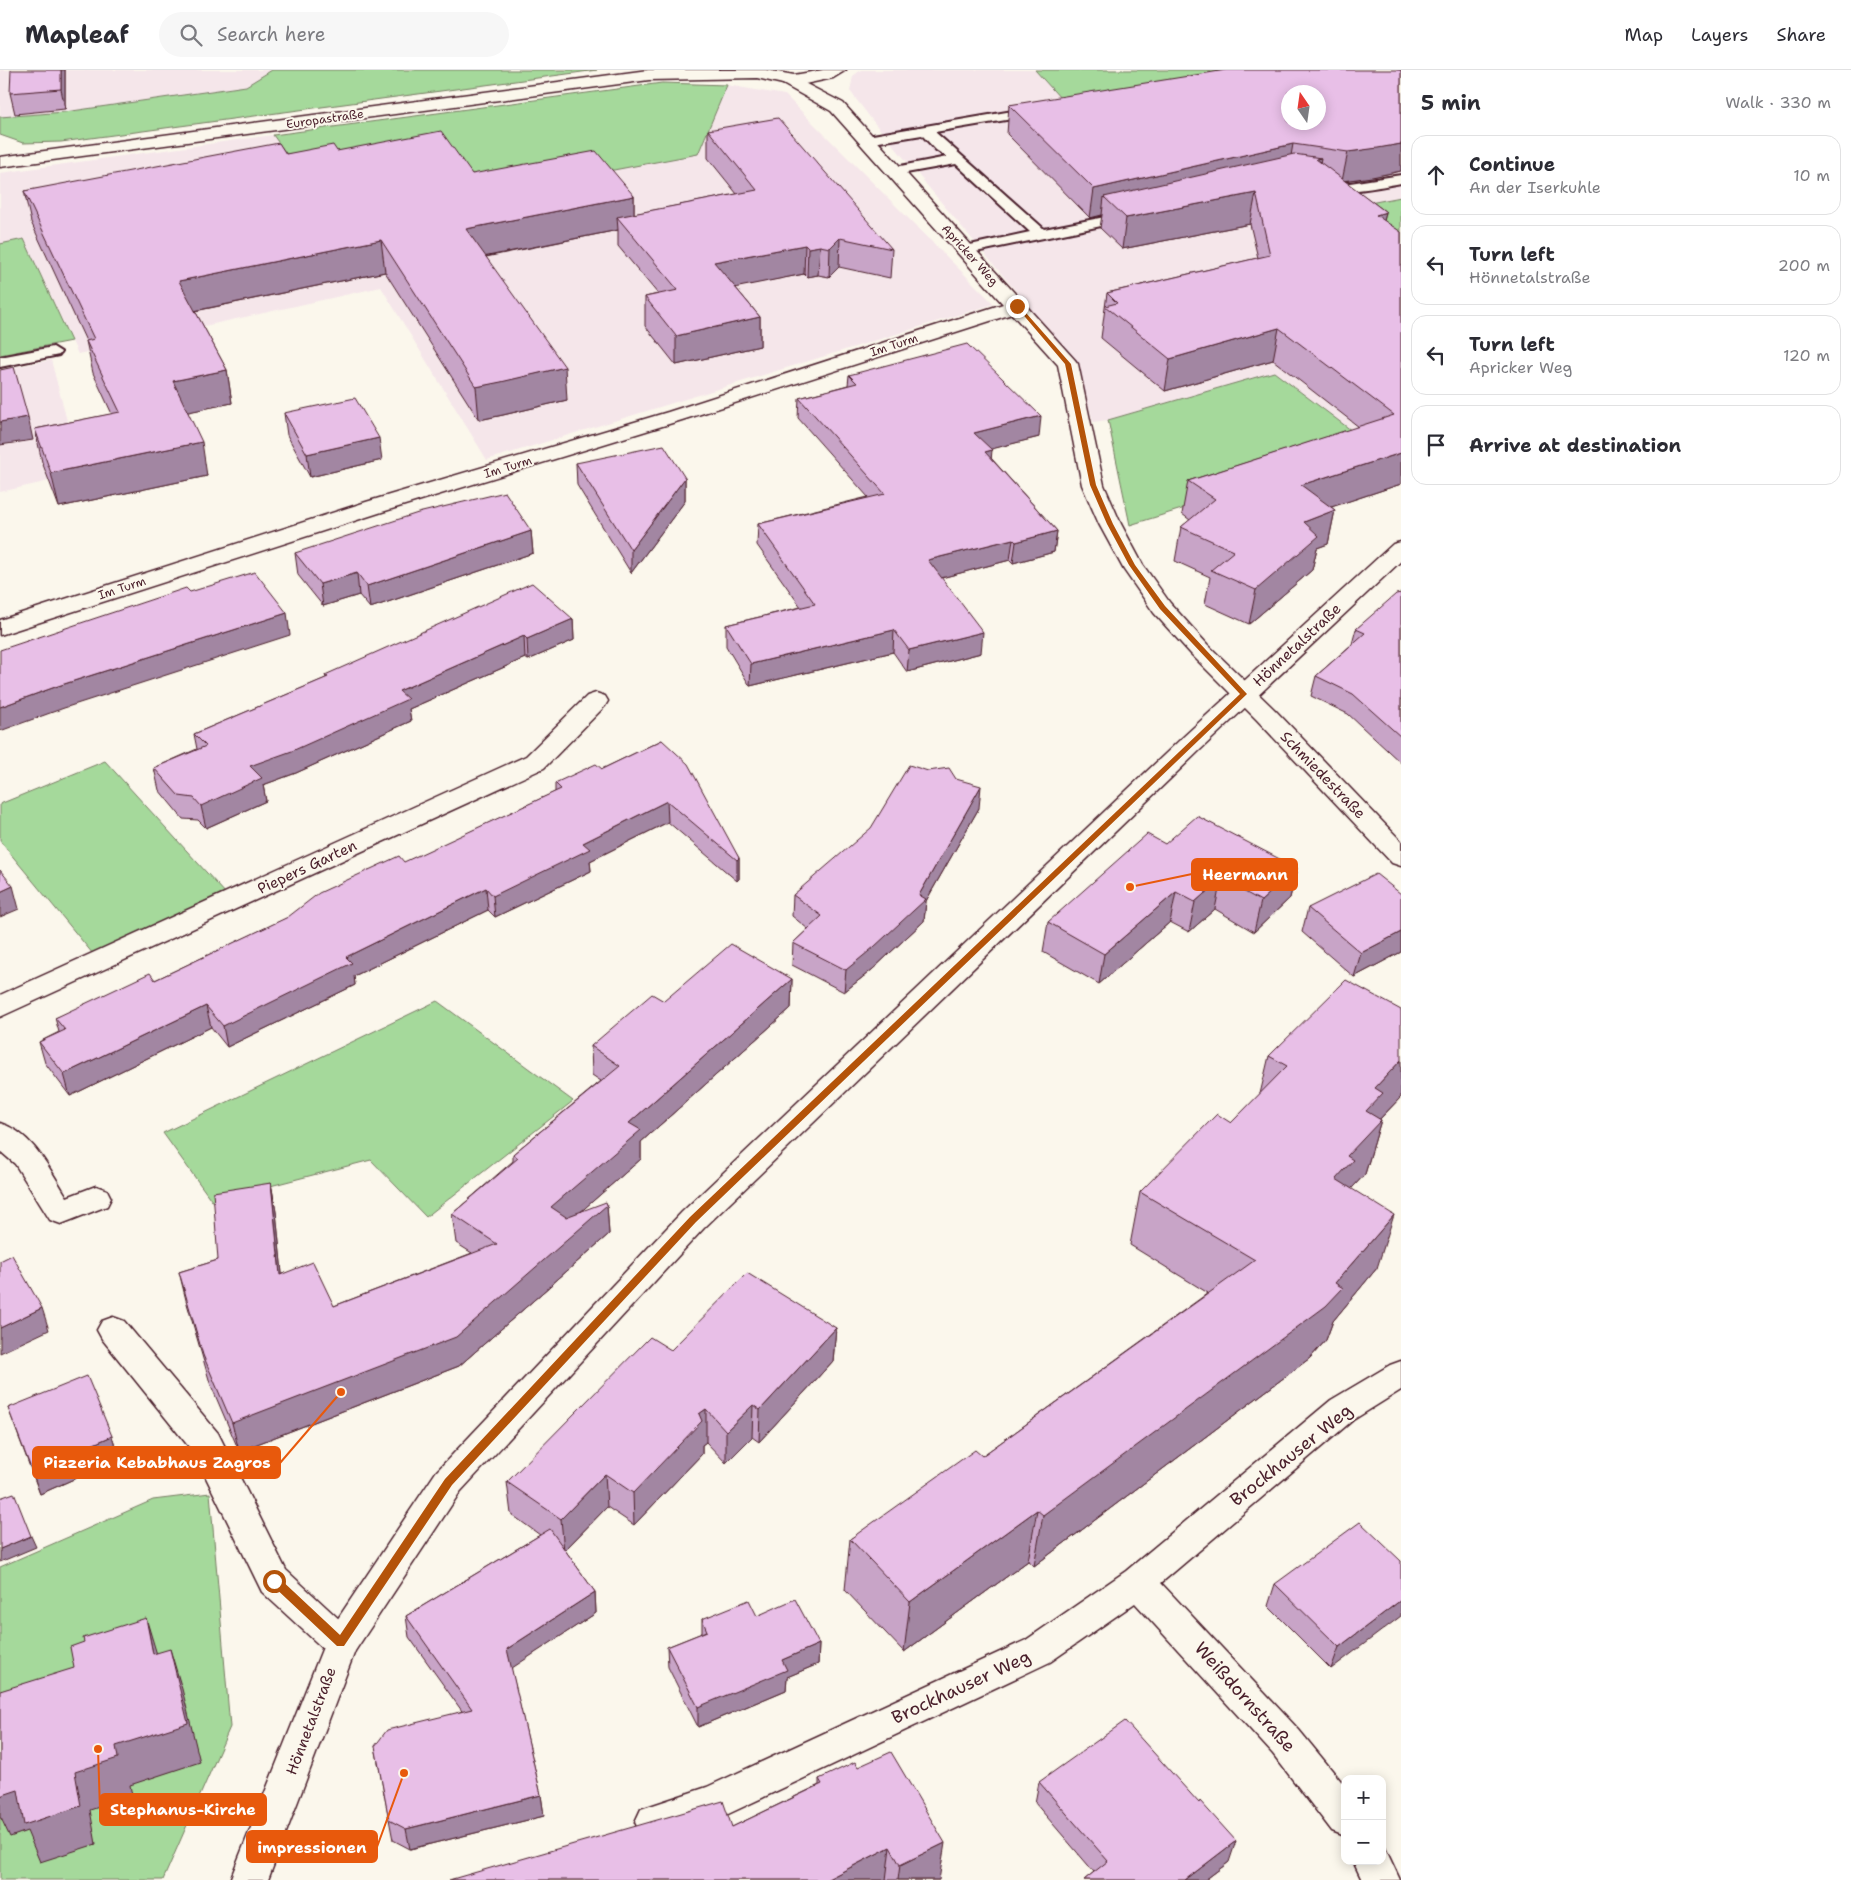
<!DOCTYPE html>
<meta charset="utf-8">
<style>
body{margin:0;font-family:"Shantell Sans",sans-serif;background:#f7f7f7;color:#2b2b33}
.controls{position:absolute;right:15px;bottom:15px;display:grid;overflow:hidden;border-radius:10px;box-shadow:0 2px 12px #0003}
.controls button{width:45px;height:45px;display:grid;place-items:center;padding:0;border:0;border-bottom:1px solid #e1e1e2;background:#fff;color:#2b2b33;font:25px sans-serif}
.compass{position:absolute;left:1281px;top:15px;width:45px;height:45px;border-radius:50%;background:#fff;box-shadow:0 2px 12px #0003;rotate:347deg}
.stop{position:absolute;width:15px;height:15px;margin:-11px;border:4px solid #b45309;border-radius:50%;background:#fff}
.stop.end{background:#b45309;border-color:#fff;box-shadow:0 1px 5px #0008}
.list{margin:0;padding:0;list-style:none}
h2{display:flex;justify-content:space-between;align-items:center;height:65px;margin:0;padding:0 20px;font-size:21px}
h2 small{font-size:16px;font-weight:400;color:#7c7c81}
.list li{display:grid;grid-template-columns:32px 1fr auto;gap:15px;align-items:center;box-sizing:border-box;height:80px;margin:0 10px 10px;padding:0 10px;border:1px solid #e1e1e2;border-radius:15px}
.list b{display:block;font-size:19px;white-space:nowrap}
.list p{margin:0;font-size:16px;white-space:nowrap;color:#7c7c81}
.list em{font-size:16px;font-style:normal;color:#7c7c81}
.icon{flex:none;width:28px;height:28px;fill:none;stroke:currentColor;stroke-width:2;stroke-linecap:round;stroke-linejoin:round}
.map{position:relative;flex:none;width:1401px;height:1810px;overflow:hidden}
header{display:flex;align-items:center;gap:30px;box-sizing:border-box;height:70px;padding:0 25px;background:#fff;border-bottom:1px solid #e1e1e2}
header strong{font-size:24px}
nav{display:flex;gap:28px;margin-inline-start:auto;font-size:18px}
.search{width:350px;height:45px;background:#f7f7f7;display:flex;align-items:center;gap:12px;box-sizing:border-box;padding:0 18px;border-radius:28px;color:#7c7c81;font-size:19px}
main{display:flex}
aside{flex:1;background:#fff}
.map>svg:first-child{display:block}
.built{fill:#f5e6ea;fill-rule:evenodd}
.green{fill:#a5d99b;stroke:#787c63}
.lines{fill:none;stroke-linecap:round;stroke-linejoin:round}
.lane-casing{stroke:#4a1f2b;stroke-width:4}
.street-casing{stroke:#4a1f2b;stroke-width:3}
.secondary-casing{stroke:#4a1f2b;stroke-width:3}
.lane{fill:#fbf7ec;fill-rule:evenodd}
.street{fill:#fbf7ec;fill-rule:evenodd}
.secondary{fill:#fbf7ec;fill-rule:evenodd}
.wall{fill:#c8a4c7;stroke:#4a1f2b}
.shaded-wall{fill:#a286a2;stroke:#4a1f2b}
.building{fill:#e8bfe7;stroke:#4a1f2b;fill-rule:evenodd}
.route{fill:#b45309}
.labels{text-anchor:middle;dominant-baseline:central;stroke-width:4;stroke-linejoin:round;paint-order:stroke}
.far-street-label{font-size:12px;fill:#4a1f2b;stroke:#fbf7ec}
.street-label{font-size:15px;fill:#4a1f2b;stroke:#fbf7ec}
.near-street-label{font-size:18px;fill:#4a1f2b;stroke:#fbf7ec}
.leader{fill:none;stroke:#e8590c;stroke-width:2}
.callout-dot{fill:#e8590c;stroke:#fbf7ec;stroke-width:2}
.callout{fill:#e8590c;stroke:#e8590c;stroke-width:2}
.callout-label{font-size:16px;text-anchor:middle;font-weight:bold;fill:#fff}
</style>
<header>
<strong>Mapleaf</strong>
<div class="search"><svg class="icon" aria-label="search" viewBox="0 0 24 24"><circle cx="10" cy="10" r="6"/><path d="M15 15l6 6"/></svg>Search here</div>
<nav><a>Map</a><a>Layers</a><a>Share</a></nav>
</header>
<main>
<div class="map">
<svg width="1401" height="1810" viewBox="0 0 1401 1810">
<rect width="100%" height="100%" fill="#fbf7ec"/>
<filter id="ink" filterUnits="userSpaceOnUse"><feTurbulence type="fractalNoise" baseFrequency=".02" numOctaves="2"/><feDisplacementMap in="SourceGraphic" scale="10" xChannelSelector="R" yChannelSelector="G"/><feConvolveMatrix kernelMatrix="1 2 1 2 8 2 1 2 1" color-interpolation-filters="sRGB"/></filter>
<g filter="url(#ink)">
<path class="built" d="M0 0H272L246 16 65 42 0 47Z
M861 0H1035L1061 29 1401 0V127L1354 136 1376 379 1274 302 1108 350 1093 352 1078 295 872 50 850 21 853 6ZM1288 22H1318V52H1288Z
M727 15 785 25 994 234 487 390 381 217 78 284 24 169 0 174V103L273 65 301 104 698 84Z
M51 290 81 404 0 422V300Z"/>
<path class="green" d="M272 0H597L61 72 23 73 0 65V47L65 42 246 16Z
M1035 0H1241L1061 29Z
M662 13 727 15 698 84 482 125 301 104 273 65Z
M1401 127V176L1354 136Z
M24 169 71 271 0 285V174Z
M1274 302 1376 379 1130 455 1108 350Z
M105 691 227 825 93 884 0 771V734Z
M437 931 573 1031 426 1147 371 1090 212 1131 163 1063Z
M210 1423 230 1657 163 1810H0V1497L153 1430Z"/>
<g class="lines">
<defs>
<path id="lane" d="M1036 37 1041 38 1043 41 1041 44 935 62 1044 159 1130 142 1137 146 1135 149 966 184 961 183 959 180 961 177 1030 162 956 94 895 105 890 104 888 101 890 98 947 87 936 80 922 65 867 74 860 70 867 66Z
M1401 105V113C1384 116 1327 129 1316 114L1323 110 1350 113Z
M53 277 61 282 59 285 0 297V287Z"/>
<path id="street" d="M787 4 843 33 1075 290 1078 294 1104 415 1121 454 1143 495 1170 533 1207 574 1275 640 1401 771V796L1392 793 1257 650 1191 584 1154 543 1124 500 1099 454 1082 415 1058 295 1012 244 682 350 382 442 0 565V550L366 432 668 342 1003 234 831 41 781 13 778 9 781 5Z
M596 623 605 626 608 631 605 636 544 698 0 947V925L526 686 587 626Z
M0 1053C33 1063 50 1100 67 1127L96 1116 107 1120 111 1128 107 1136 61 1154 50 1150 15 1094 0 1081Z
M113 1247 124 1251 218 1363 286 1500 353 1562 359 1573 353 1584 341 1589 329 1584 262 1522 194 1383 102 1269 97 1260 102 1251Z
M1401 1291V1320L1353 1350 1161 1513 1299 1660 1345 1716V1766L1332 1761 1273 1684 1135 1533 1050 1592 726 1745 654 1770 641 1765 635 1752 641 1739 707 1717 1026 1570 1126 1501 1331 1330 1390 1295Z
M1382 1777 1385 1778 1400 1810H1362L1353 1791H1382Z"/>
<path id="secondary" d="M648 0H766L794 5 823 0H846L833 8 805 14H783L757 8 649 10 0 97V87Z
M1401 472V491L1200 680 704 1158 460 1422 355 1581 268 1810H230L329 1562 436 1402 682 1142 1182 668 1393 474Z"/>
</defs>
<use href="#lane" class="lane-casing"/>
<use href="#street" class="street-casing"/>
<use href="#secondary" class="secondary-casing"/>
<use href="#lane" class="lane"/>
<use href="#street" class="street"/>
<use href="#secondary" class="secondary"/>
</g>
<path class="wall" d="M65 0V39L15 44 10 23Z
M1401 0V101L1372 107 1344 111 1386 142 1384 151 1401 162V414L1331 437 1335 440 1328 474 1317 478 1312 500 1249 554 1205 534 1210 507 1175 491 1181 457 1190 450 1182 444 1188 411 1359 357 1273 290 1165 321 1101 268 1107 223 1258 188 1250 154 1122 179 1100 158 1102 145 1090 148 1007 64 1009 35Z
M708 60 892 179 890 208 839 197 829 207 818 205 807 207 804 204 735 217 760 247V276L676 295 645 256V227L658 224 618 176V160L486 187 567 330 503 345 479 350 385 202 195 241 227 300 232 333 187 342 207 406 59 437 42 392 35 359 112 344 93 303 86 271 31 152 24 121 286 84 337 81 472 104 634 126V144L737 124 708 88Z
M849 305 1039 367 990 379 991 388 1057 461 1054 482 1013 493 1010 490 941 508 981 583 907 602 893 582 750 616 726 576V555L801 537 757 475 758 454 868 427 798 348 799 328 848 315Z
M284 343 382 390 310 407 287 365Z
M576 393 685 408V431L631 503 577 415Z
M531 461 533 483 370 538 359 525 323 536 298 505 295 483Z
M1401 523V693L1348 644 1311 626 1316 606 1352 574 1356 559Z
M573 549 574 570 528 590 525 588 409 639 411 651 296 703 263 715 266 731 206 758 198 750 183 749 159 720 154 698 197 679 194 664 326 608 325 605Z
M662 670 739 788V809L737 811 668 752 590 791 591 801 495 847 488 840 354 906 355 915 227 977 211 957 70 1026 45 993 39 972 59 962 55 948 155 910 555 722V713L602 699Z
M956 709 979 738 926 831 924 851 873 899 844 922 792 895 793 873 808 859 792 846 793 825Z
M1165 774 1297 798 1290 828 1254 862 1215 839 1189 862 1170 852 1099 914 1043 882 1048 852Z
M1401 824V882L1354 907 1302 862 1308 838Z
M792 909 791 938 641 1072V1089L580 1142 607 1135 609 1164 459 1296 239 1381 210 1313 186 1230 179 1202 218 1190 271 1113 276 1142 282 1204 334 1236 472 1183 456 1173 452 1144 513 1091V1084L601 1011 592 1005 591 976 664 931Z
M1269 986 1401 1027 1380 1049 1381 1050 1365 1104 1351 1119 1377 1198 1333 1251 1326 1270 1310 1288 1034 1496 1028 1491 904 1582 845 1520 850 1469 982 1386 1208 1223 1130 1175 1140 1122 1231 1053 1260 1024Z
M836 1258 833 1291 759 1372 752 1367 726 1393 706 1372 702 1375V1384L634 1455 607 1437 565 1480 595 1522 596 1543 511 1598 541 1725 544 1746 410 1779 393 1770 375 1676 462 1641 409 1567 406 1546 540 1465 511 1444 507 1412 671 1280Z
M8 1338 119 1389 40 1424Z
M1401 1491 1331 1599 1268 1536 1275 1514Z
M757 1546 819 1574 818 1594 787 1607 786 1620 698 1657 668 1597 667 1577 702 1563V1549Z
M858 1697 939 1810H449L732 1757 819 1715V1709Z
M1039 1712 1229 1792 1205 1810H1084L1094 1802 1035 1733Z"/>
<path class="shaded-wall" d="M61 0H65V39L61 19Z
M1293 74 1288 103 1104 127 1102 145 1090 148 1094 119Z
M1401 74V101L1372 107 1342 111 1348 82Z
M1321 88 1315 119 1316 89Z
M1256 123 1250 154 1122 179 1126 148Z
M634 126V157L617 147 618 160 468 190 466 159Z
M1386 142 1379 174 1376 145Z
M840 168 839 197 829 207 830 178Z
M381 170 385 202 184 243 179 211Z
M805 175 804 204 714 222V192Z
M820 176 818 205 807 207 808 178Z
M760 247V276L676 295V266Z
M1279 258 1273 290 1165 321 1170 289Z
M565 297 567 330 503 345 479 350 476 317Z
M227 300 232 333 179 344 173 311Z
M1041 346 1039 367 972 384 974 363Z
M28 347 33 370 0 375V352Z
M379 368 382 390 310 407 307 384Z
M202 372 207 406 59 437 51 403Z
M992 380 990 402 985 382Z
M1401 383V414L1295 449 1301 415Z
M685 408V431L631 503V480Z
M1335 440 1328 474 1317 478 1312 500 1249 554 1256 520 1304 452Z
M531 461 533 483 370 538 367 516Z
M1057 461 1054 482 1013 493 1016 472Z
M1013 469 1010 490 926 512 928 490Z
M357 503 359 525 323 536 320 514Z
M287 543 290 565 64 638 0 661V637L58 616Z
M573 549 574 570 528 590 527 569Z
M894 560 893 582 750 616 751 594Z
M983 562 981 583 907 602 909 580Z
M524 566 525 588 409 639 411 651 296 703 263 715 266 731 206 758 201 736 250 696 399 621Z
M981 716 979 738 926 831 924 851 873 899 844 922 846 900 919 825Z
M667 731 668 752 590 791 591 801 495 847 493 826 583 773Z
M739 788V809L737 811V790Z
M1297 798 1290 828 1254 862 1261 831Z
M1221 809 1215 839 1189 862 1195 832Z
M13 816 19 839 0 847V822Z
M486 818 488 840 354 906 355 915 227 977 223 956 346 887Z
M1176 822 1170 852 1099 914 1104 884Z
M1401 862V882L1354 907 1361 883Z
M792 909 791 938 641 1072V1089L553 1166 551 1137 629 1053Z
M206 936 211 957 70 1026 64 1004Z
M1401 990V1027L1373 1056 1381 1050 1365 1104 1342 1129 1336 1109 1347 1086 1375 1018Z
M271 1113 276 1142 285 1234 280 1205Z
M607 1135 609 1164 459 1296 239 1381 232 1353Z
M1394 1145 1377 1198 1333 1251 1326 1270 1310 1288 1034 1496 1043 1445 1335 1213Z
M42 1238 49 1260 0 1283V1258Z
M836 1258 833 1291 759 1372 760 1340Z
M753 1335 752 1367 726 1393V1361Z
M706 1339V1372L702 1375V1384L634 1455 633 1423 699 1344Z
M112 1366 119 1389 40 1424 32 1401Z
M605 1404 607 1437 564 1481 561 1449Z
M1037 1440 1028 1491 904 1582 910 1532Z
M31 1466 36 1477 0 1492V1479Z
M595 1522 596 1543 509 1600 507 1579Z
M1401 1530V1546L1331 1599 1339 1577Z
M146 1548 158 1588 153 1584Z
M819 1574 818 1594 787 1607 786 1620 698 1657V1637L782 1590Z
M170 1579 182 1619 200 1692 130 1715 132 1726 90 1740 96 1774 40 1792 27 1761 10 1767 1 1748H0V1726L116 1676Z
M541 1725 544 1746 410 1779 406 1759Z
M1236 1771 1229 1792 1205 1810H1185Z
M945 1773 939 1810H898L900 1795Z
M890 1777 886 1810H826Z"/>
<path class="building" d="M11 0H61V19L10 23Z
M1226 0H1401V74L1378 78 1348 82 1293 74 1094 119 1009 35ZM1288 22H1318V52H1288Z
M778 48 892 179 840 168 830 178 820 176 808 178 805 175 714 192 760 247 676 266 645 227 678 220 617 147 757 120 708 60Z
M441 61 472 104 596 81 634 126 466 159 565 297 501 312 476 317 381 170 179 211 227 300 173 311 202 372 51 403 35 359 120 342 86 271 94 269 24 121 279 73 286 84 333 75 337 81Z
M1294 84 1321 88 1316 89 1386 142 1376 145 1401 162V383L1301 415 1335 440 1304 452 1319 466 1256 520 1211 500 1234 481 1181 457 1215 429 1188 411 1394 345 1279 258 1170 289 1105 236 1117 233 1107 223 1270 185 1256 123 1126 148 1104 127Z
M967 274 1041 346 974 363 992 380 985 382 1057 461 1016 472 1013 469 928 490 983 562 909 580 894 560 751 594 726 555 815 534 758 454 885 424 799 328 857 313 849 305Z
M14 297 28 347 0 352V300Z
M355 328 379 368 307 384 284 343Z
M664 375 685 408 631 480 576 393Z
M505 422 531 461 367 516 357 503 320 514 295 483 418 443Z
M255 502 287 543 58 616 0 637V580L186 518 190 522Z
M532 513 573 549 527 569 524 566 399 621 408 629 292 681 250 696 262 708 201 736 194 728 179 726 154 698 206 676 194 664 328 607 325 605Z
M1401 523V667L1353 624 1316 606 1365 563 1356 559 1396 524Z
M662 670 688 694 739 788 737 790 667 731 583 773 590 779 493 826 486 818 346 887 352 893 223 956 206 936 64 1004 39 972 65 960 55 948 150 903 155 910 288 847 319 823 399 786 404 792 561 719 555 713 596 694 602 699Z
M909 695 928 701 949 698 956 709 981 716 919 825 926 829 874 877 846 900 793 873 822 846 793 825 871 758Z
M1197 746 1297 798 1261 831 1221 809 1195 832 1176 822 1104 884 1048 852 1147 764 1165 774Z
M0 800 13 816 0 822Z
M1376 804 1401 824V862L1361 883 1308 838Z
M731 874 792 909 629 1053 641 1060 551 1137 566 1147 606 1132 607 1135 456 1267 232 1353 203 1285 179 1202 218 1190 213 1122 271 1113 280 1205 313 1192 334 1236 497 1174 452 1144 518 1088 513 1084 620 996 591 976 652 924 664 931Z
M1346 910 1401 940V990L1375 1018 1383 1023 1366 1041 1381 1050 1347 1086 1353 1090 1336 1109 1394 1145 1335 1213 1343 1218 1326 1236 1043 1445 1037 1440 910 1532 850 1469 975 1380 982 1386 1255 1190 1140 1122 1217 1044 1231 1053 1287 996 1269 986Z
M12 1185 42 1238 0 1258V1191Z
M747 1203 836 1258 760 1340 753 1335 726 1361 706 1339 699 1344 702 1351 633 1423 605 1404 561 1449 507 1412 650 1267 671 1280Z
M87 1306 112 1366 32 1401 8 1338Z
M14 1423 31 1466 0 1479V1428Z
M1360 1452 1401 1491V1530L1339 1577 1275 1514Z
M550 1459 595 1522 507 1579 541 1725 406 1759 389 1750 375 1676 387 1660 472 1639 406 1546Z
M795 1529 819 1574 782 1590 787 1600 698 1637 667 1577 707 1561 702 1549 749 1530 757 1546Z
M146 1548 153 1584 170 1579 188 1653 116 1676 118 1688 75 1702 81 1736 24 1755 18 1720 0 1726V1621L74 1598 70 1577 84 1572 83 1568Z
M1125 1651 1199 1733 1200 1731 1236 1771 1185 1810H1084L1108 1791 1039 1712Z
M891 1682 945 1773 900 1795 890 1777 826 1810H449L723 1731 732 1757 822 1714 819 1709 855 1692 858 1697Z"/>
</g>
<path class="route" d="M1015 235H1019L1071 294 1096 415 1113 454 1135 495 1165 536 1247 624 696 1152 452 1415 344 1576H337L271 1514V1507H278L340 1565 445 1409 690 1147 1240 624 1160 539 1129 495 1107 454 1090 415 1065 294Z"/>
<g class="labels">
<g class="far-street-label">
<text transform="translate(325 49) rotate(-8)">Europastraße</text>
<text transform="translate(970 185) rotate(48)">Apricker Weg</text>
<text transform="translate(894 275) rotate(-18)">Im Turm</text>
<text transform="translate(508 397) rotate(-17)">Im Turm</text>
<text transform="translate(122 518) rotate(-18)">Im Turm</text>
</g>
<g class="street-label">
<text transform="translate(1297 575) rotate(-43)">Hönnetalstraße</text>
<text transform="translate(1323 705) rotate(46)">Schmiedestraße</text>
<text transform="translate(307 797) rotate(-25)">Piepers Garten</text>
<text transform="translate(311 1651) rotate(-69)">Hönnetalstraße</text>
</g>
<g class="near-street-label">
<text transform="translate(1291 1385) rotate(-39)">Brockhauser Weg</text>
<text transform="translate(961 1617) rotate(-25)">Brockhauser Weg</text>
<text transform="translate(1245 1627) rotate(48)">Weißdornstraße</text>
</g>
</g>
<path class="leader" d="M1130 817L1192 804M341 1322L280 1393M98 1679L100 1740M404 1703L377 1777"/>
<g class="callout-dot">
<circle cx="1130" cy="817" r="5"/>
<circle cx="341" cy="1322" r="5"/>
<circle cx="98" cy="1679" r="5"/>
<circle cx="404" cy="1703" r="5"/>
</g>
<g class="callout">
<rect x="1192" y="789" width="105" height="31" rx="5"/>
<rect x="33" y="1377" width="247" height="31" rx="5"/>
<rect x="100" y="1724" width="166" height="31" rx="5"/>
<rect x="247" y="1761" width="130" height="31" rx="5"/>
</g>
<g class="callout-label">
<text x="1245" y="810">Heermann</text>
<text x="157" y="1398">Pizzeria Kebabhaus Zagros</text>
<text x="183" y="1745">Stephanus-Kirche</text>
<text x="312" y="1783">impressionen</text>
</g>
</svg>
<div class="controls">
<button>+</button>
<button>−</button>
</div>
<svg class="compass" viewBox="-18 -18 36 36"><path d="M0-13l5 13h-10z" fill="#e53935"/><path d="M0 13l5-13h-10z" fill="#7c7c81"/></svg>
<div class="stop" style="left:274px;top:1511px"></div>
<div class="stop end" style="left:1017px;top:236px"></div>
</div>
<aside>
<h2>5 min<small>Walk · 330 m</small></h2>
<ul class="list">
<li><svg class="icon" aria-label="ahead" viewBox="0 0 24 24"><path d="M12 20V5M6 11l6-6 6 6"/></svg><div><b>Continue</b><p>An der Iserkuhle</p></div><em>10 m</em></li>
<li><svg class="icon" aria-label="left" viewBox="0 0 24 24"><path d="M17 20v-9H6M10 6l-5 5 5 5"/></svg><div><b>Turn left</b><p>Hönnetalstraße</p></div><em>200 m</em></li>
<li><svg class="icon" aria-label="left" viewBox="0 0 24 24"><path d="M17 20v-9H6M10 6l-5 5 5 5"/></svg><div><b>Turn left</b><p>Apricker Weg</p></div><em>120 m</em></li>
<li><svg class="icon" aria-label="arrive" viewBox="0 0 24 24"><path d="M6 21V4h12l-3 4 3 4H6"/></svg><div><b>Arrive at destination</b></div></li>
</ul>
</aside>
</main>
